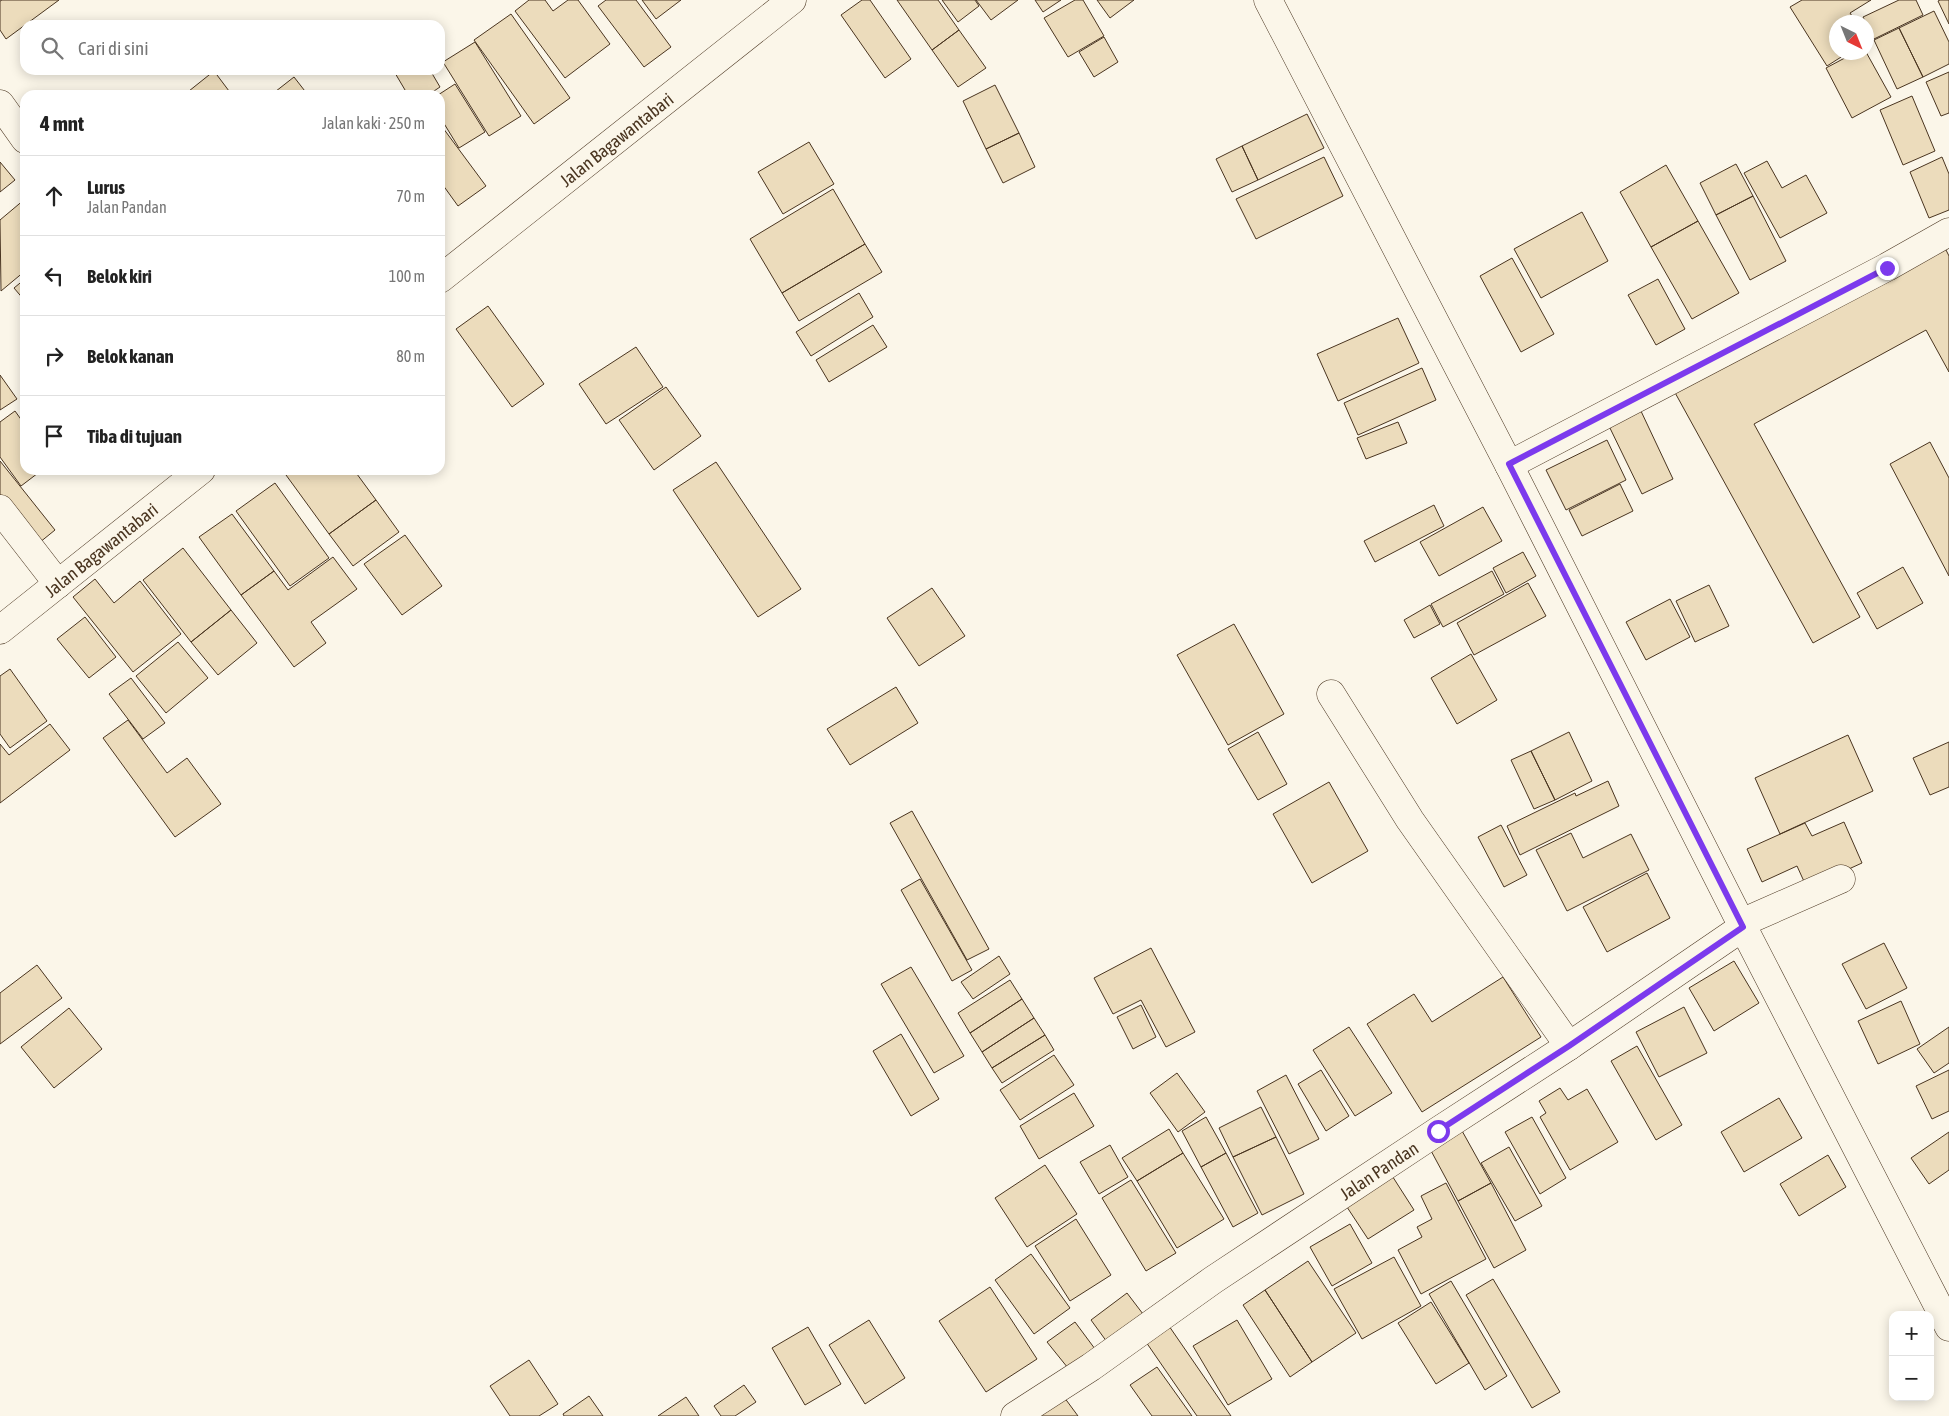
<!DOCTYPE html>
<html lang="id">
<meta charset="utf-8">
<style>
body{margin:0;font-family:"Asap Condensed",sans-serif;background:#f6f6f6;color:#222}
.controls{position:absolute;right:15px;bottom:15px;display:grid;overflow:hidden;border-radius:10px;box-shadow:0 2px 12px #0003}
.controls button{width:45px;height:45px;display:grid;place-items:center;padding:0;border:0;border-bottom:1px solid #e0e0e0;background:#fff;color:#222;font:25px sans-serif}
.compass{position:absolute;left:1829px;top:15px;width:45px;height:45px;border-radius:50%;background:#fff;box-shadow:0 2px 12px #0003;rotate:137deg}
.stop{position:absolute;width:15px;height:15px;margin:-11px;border:4px solid #7c3aed;border-radius:50%;background:#fff}
.stop.end{background:#7c3aed;border-color:#fff;box-shadow:0 1px 5px #0008}
.list{margin:0;padding:0;list-style:none}
h2{display:flex;justify-content:space-between;align-items:center;height:65px;margin:0;padding:0 20px;font-size:21px}
h2 small{font-size:16px;font-weight:400;color:#767676}
.list li{display:grid;grid-template-columns:32px 1fr auto;gap:15px;align-items:center;box-sizing:border-box;height:80px;padding:0 20px;border-top:1px solid #e0e0e0}
.list b{display:block;font-size:19px;white-space:nowrap}
.list p{margin:0;font-size:16px;white-space:nowrap;color:#767676}
.list em{font-size:16px;font-style:normal;color:#767676}
.icon{flex:none;width:28px;height:28px;fill:none;stroke:currentColor;stroke-width:2;stroke-linecap:round;stroke-linejoin:round}
.map{position:relative;flex:none;width:1949px;height:1416px;overflow:hidden}
.search{position:absolute;background:#fff;box-shadow:0 2px 12px #0003;left:20px;top:20px;width:425px;height:55px;display:flex;align-items:center;gap:12px;box-sizing:border-box;padding:0 18px;border-radius:15px;color:#767676;font-size:19px}
.panel{position:absolute;background:#fff;box-shadow:0 2px 12px #0003;left:20px;top:90px;width:425px;height:385px;border-radius:15px}
.map>svg:first-child{display:block}
.building{fill:#ecdcbc;stroke:#4a3520}
.lines{fill:none;stroke-linecap:round;stroke-linejoin:round}
.minor-casing{stroke:#4a3520;stroke-width:29}
.minor{stroke:#fbf6e9;stroke-width:28}
.route{stroke:#7c3aed;stroke-width:6}
.labels{text-anchor:middle;dominant-baseline:central;stroke-width:4;stroke-linejoin:round;paint-order:stroke}
.street-label{font-size:18px;fill:#4a3520;stroke:#fbf6e9}
</style>
<div class="map">
<svg width="1949" height="1416" viewBox="0 0 1949 1416">
<rect width="100%" height="100%" fill="#fbf6e9"/>
<path class="building" d="M2 0H59L6 39 0 30V1Z
M529 0H545L553 11 568 0H578L610 44 565 78 515 11Z
M606 0H636L671 47 644 67 598 6Z
M642 0H681L656 19Z
M862 0H870L911 59 885 78 841 15Z
M897 0H938L959 30 932 50Z
M942 0H975L979 6 958 22Z
M976 0H1018L991 20Z
M1035 0H1061L1043 12Z
M1075 0H1083L1104 36 1068 57 1044 18Z
M1097 0H1134L1110 18Z
M1802 0H1871L1850 13 1856 22H1836V52H1849L1827 66 1790 7Z
M1899 0H1916L1923 15 1874 39 1863 17Z
M1940 0H1949V24L1938 1Z
M1934 11 1949 42V64L1923 77 1899 28Z
M511 14 570 98 534 124 474 40Z
M1899 28 1923 77 1897 89 1874 40Z
M959 30 986 68 958 87 932 50Z
M1104 37 1118 62 1094 77 1079 52Z
M475 42 521 116 489 136 443 62Z
M1856 52H1866L1891 97 1852 118 1826 68Z
M401 70H430L440 87 428 95H408L395 73Z
M214 71 232 95H184Z
M1949 72V113L1941 116 1926 82Z
M294 77 308 95H271Z
M455 84 485 132 459 148 440 117V95H438Z
M995 85 1019 133 986 149 963 101Z
M1912 96 1935 151 1903 165 1880 110Z
M1307 114 1324 148 1258 180 1242 146Z
M443 128 486 186 458 206 440 181V130Z
M1019 133 1035 167 1003 183 986 149Z
M809 142 834 184 783 214 758 172Z
M1242 146 1258 180 1232 192 1216 159Z
M1324 157 1343 196 1256 239 1236 199Z
M1942 157 1949 174V210L1929 218 1910 172Z
M1767 161 1782 188 1806 175 1827 213 1780 238 1744 173Z
M0 162 15 180 0 192Z
M1736 164 1753 196 1716 215 1700 183Z
M1666 165 1698 221 1651 247 1620 192Z
M833 189 865 244 782 293 750 239Z
M1753 196 1786 261 1750 280 1716 215Z
M25 199V271L1 291 0 220Z
M1582 212 1608 261 1541 298 1514 249Z
M1698 221 1739 293 1692 319 1651 247Z
M1942 242 1949 256V372L1926 330 1754 424 1860 617 1813 643 1673 389Z
M865 244 882 272 799 321 782 293Z
M1512 258 1554 334 1521 352 1480 276Z
M25 279V301L14 288Z
M1658 279 1685 329 1656 345 1628 295Z
M859 293 873 317 811 356 796 332Z
M488 306 544 384 512 407 456 329Z
M1398 318 1419 363 1338 401 1317 354Z
M873 325 887 347 829 382 816 360Z
M636 347 663 387 606 424 579 384Z
M1422 368 1436 400 1358 435 1344 403Z
M0 375 17 399 0 410Z
M666 387 701 436 654 470 619 420Z
M1640 409 1673 479 1642 494 1608 424Z
M15 411 25 425V470H42L21 486 0 457V422Z
M1398 422 1407 443 1366 459 1357 438Z
M1607 440 1626 480 1566 510 1546 470Z
M1930 442 1949 478V576L1890 464Z
M0 461 55 530 34 547 0 504Z
M716 462 801 589 758 617 673 490Z
M293 470H354L376 500 329 534 286 475Z
M275 483 329 558 290 586 236 511Z
M1620 484 1633 511 1582 536 1569 510Z
M376 500 399 532 353 566 329 534Z
M1434 505 1444 526 1375 562 1364 541Z
M1483 507 1502 541 1439 576 1420 542Z
M232 514 274 571 241 595 199 537Z
M405 535 442 586 402 615 364 564Z
M183 548 231 610 191 642 143 580Z
M1523 552 1536 576 1506 593 1493 568Z
M333 557 357 589 311 622 326 643 294 667 241 595 274 571 288 590Z
M1903 567 1923 603 1877 629 1857 593Z
M1492 571 1504 594 1443 627 1431 604Z
M95 579 114 603 140 581 181 634 133 672 73 597Z
M1528 583 1546 616 1474 655 1457 623Z
M1709 585 1729 626 1695 642 1676 601Z
M932 588 965 636 919 666 887 618Z
M1670 599 1690 637 1646 660 1626 622Z
M1430 605 1440 624 1414 638 1404 620Z
M231 610 257 643 218 675 191 642Z
M85 617 116 657 89 678 57 639Z
M1234 624 1284 714 1228 745 1177 655Z
M178 642 208 678 166 713 136 676Z
M1471 654 1497 700 1457 724 1431 678Z
M10 669 47 721 10 748 0 734V676Z
M131 678 165 723 143 739 109 694Z
M896 687 918 723 850 765 827 729Z
M128 720 167 773 187 758 221 804 175 837 103 738Z
M50 724 70 750 0 803V744L9 755Z
M1258 732 1287 784 1258 800 1228 749Z
M1569 732 1592 781 1555 800 1531 751Z
M1848 735 1873 791 1780 834 1755 778Z
M1949 742V787L1930 795 1913 758Z
M1531 751 1555 800 1534 809 1511 760Z
M1608 781 1619 806 1520 855 1507 826 1575 793 1576 796Z
M1329 782 1368 851 1312 883 1273 814Z
M912 811 989 949 967 960 890 823Z
M1844 822 1862 863 1807 888 1797 866 1762 882 1747 849 1805 823 1812 836Z
M1501 825 1527 875 1504 887 1478 837Z
M1571 833 1583 858 1631 834 1649 870 1567 911 1536 850Z
M1647 873 1670 918 1607 952 1583 907Z
M920 879 972 970 952 981 901 890Z
M1884 943 1907 988 1866 1009 1842 964Z
M1151 948 1195 1032 1166 1047 1141 1000 1113 1014 1094 978Z
M999 956 1010 974 973 999 961 982Z
M1734 961 1759 1003 1714 1031 1689 988Z
M37 965 62 998 0 1044V993Z
M911 967 964 1056 934 1073 881 984Z
M1503 977 1541 1037 1422 1112 1367 1024 1414 994 1432 1022Z
M1010 980 1022 999 970 1033 958 1013Z
M1022 999 1034 1018 982 1052 970 1033Z
M1901 1001 1920 1044 1878 1064 1858 1021Z
M1141 1005 1156 1037 1133 1049 1117 1017Z
M1684 1007 1707 1053 1659 1077 1636 1032Z
M69 1008 102 1049 54 1088 21 1047Z
M1034 1018 1045 1035 992 1068 982 1052Z
M1349 1027 1392 1093 1355 1116 1313 1050Z
M1949 1027V1063L1934 1073 1917 1049Z
M901 1034 939 1099 911 1116 873 1051Z
M1045 1035 1054 1050 1002 1083 992 1068Z
M1637 1046 1682 1125 1656 1140 1611 1061Z
M1054 1055 1074 1085 1020 1120 1000 1090Z
M1321 1070 1349 1116 1326 1131 1298 1084Z
M1949 1070V1111L1932 1119 1916 1086Z
M1177 1073 1205 1112 1178 1132 1150 1093Z
M1286 1075 1319 1139 1289 1154 1257 1091Z
M1560 1088 1568 1100 1587 1089 1618 1142 1570 1170 1540 1117 1546 1113 1539 1101Z
M1074 1093 1094 1126 1039 1159 1020 1126Z
M1779 1098 1802 1138 1744 1172 1721 1132Z
M1261 1107 1276 1137 1233 1157 1219 1128Z
M1206 1117 1226 1153 1201 1167 1182 1131Z
M1532 1117 1566 1178 1540 1194 1505 1132Z
M1169 1129 1183 1153 1137 1181 1122 1158Z
M1461 1129 1491 1183 1458 1201 1429 1147Z
M1949 1132V1170L1929 1184 1911 1158Z
M1276 1137 1304 1194 1262 1215 1233 1157Z
M1110 1145 1128 1177 1099 1194 1080 1162Z
M1509 1147 1542 1206 1515 1221 1481 1163Z
M1183 1153 1224 1219 1177 1248 1137 1181Z
M1226 1153 1258 1213 1233 1227 1201 1167Z
M1828 1155 1846 1187 1799 1216 1780 1184Z
M1045 1165 1077 1214 1027 1247 995 1198Z
M1389 1171 1414 1210 1368 1239 1343 1201Z
M1131 1180 1176 1253 1146 1271 1102 1198Z
M1446 1183 1486 1259 1421 1294 1398 1250 1422 1237 1417 1227 1432 1219 1421 1196Z
M1491 1183 1526 1250 1494 1268 1458 1201Z
M1076 1219 1111 1275 1070 1301 1035 1246Z
M1350 1224 1372 1263 1332 1286 1310 1247Z
M1031 1254 1070 1308 1034 1334 995 1280Z
M1394 1257 1421 1306 1362 1339 1334 1289Z
M1308 1261 1356 1333 1312 1362 1265 1290Z
M1493 1279 1560 1392 1532 1408 1466 1295Z
M1451 1281 1507 1376 1485 1390 1429 1294Z
M990 1287 1037 1359 986 1392 939 1321Z
M1265 1290 1312 1362 1290 1377 1243 1305Z
M1127 1293 1143 1314 1107 1342 1091 1320Z
M1431 1302 1469 1363 1436 1384 1398 1323Z
M869 1320 905 1378 865 1404 829 1345Z
M1237 1320 1272 1379 1228 1405 1193 1346Z
M1075 1322 1098 1353 1072 1373 1047 1342Z
M1169 1326 1231 1416H1197L1146 1342Z
M808 1327 841 1384 805 1405 772 1348Z
M529 1360 558 1404 539 1416H510L490 1386Z
M1157 1367 1192 1416H1152L1130 1385Z
M744 1385 756 1402 735 1416H721L714 1406Z
M589 1396 603 1416H564L563 1414Z
M686 1397 699 1416H658Z
M1064 1397 1078 1416H1038Z"/>
<g class="lines">
<defs>
<g id="minor">
<path d="M1268 0 1509 465 1743 927 1949 1327"/>
<path d="M0 104 25 139"/>
<path id="s1" d="M440 279 792 0"/>
<path d="M1509 465 1887 267 1949 232"/>
<path d="M0 509 58 584"/>
<path id="s2" d="M0 630 201 470"/>
<path d="M1331 694 1410 820 1569 1046"/>
<path d="M1741 923 1841 879"/>
<path id="s3" d="M1015 1416 1091 1367 1213 1280 1438 1131 1569 1046 1743 927"/>
</g>
</defs>
<use href="#minor" class="minor-casing"/>
<use href="#minor" class="minor"/>
</g>
<g class="lines">
<path class="route" d="M1438 1131 1569 1046 1743 927 1509 464 1887 268"/>
</g>
<g class="labels">
<g class="street-label">
<text stroke="none"><textPath href="#s1" startOffset="225">Jalan Bagawantabari</textPath></text>
<text stroke="none"><textPath href="#s2" startOffset="129">Jalan Bagawantabari</textPath></text>
<text stroke="none"><textPath href="#s3" startOffset="439">Jalan Pandan</textPath></text>
</g>
</g>
</svg>
<div class="controls">
<button>+</button>
<button>−</button>
</div>
<svg class="compass" viewBox="-18 -18 36 36"><path d="M0-13l5 13h-10z" fill="#e53935"/><path d="M0 13l5-13h-10z" fill="#767676"/></svg>
<div class="stop" style="left:1438px;top:1131px"></div>
<div class="stop end" style="left:1887px;top:268px"></div>
<div class="search"><svg class="icon" aria-label="search" viewBox="0 0 24 24"><circle cx="10" cy="10" r="6"/><path d="M15 15l6 6"/></svg>Cari di sini</div>
<section class="panel">
<h2>4 mnt<small>Jalan kaki · 250 m</small></h2>
<ul class="list">
<li><svg class="icon" aria-label="ahead" viewBox="0 0 24 24"><path d="M12 20V5M6 11l6-6 6 6"/></svg><div><b>Lurus</b><p>Jalan Pandan</p></div><em>70 m</em></li>
<li><svg class="icon" aria-label="left" viewBox="0 0 24 24"><path d="M17 20v-9H6M10 6l-5 5 5 5"/></svg><div><b>Belok kiri</b></div><em>100 m</em></li>
<li><svg class="icon" aria-label="right" viewBox="0 0 24 24"><path d="M7 20v-9h11M14 6l5 5-5 5"/></svg><div><b>Belok kanan</b></div><em>80 m</em></li>
<li><svg class="icon" aria-label="arrive" viewBox="0 0 24 24"><path d="M6 21V4h12l-3 4 3 4H6"/></svg><div><b>Tiba di tujuan</b></div></li>
</ul>
</section>
</div>
